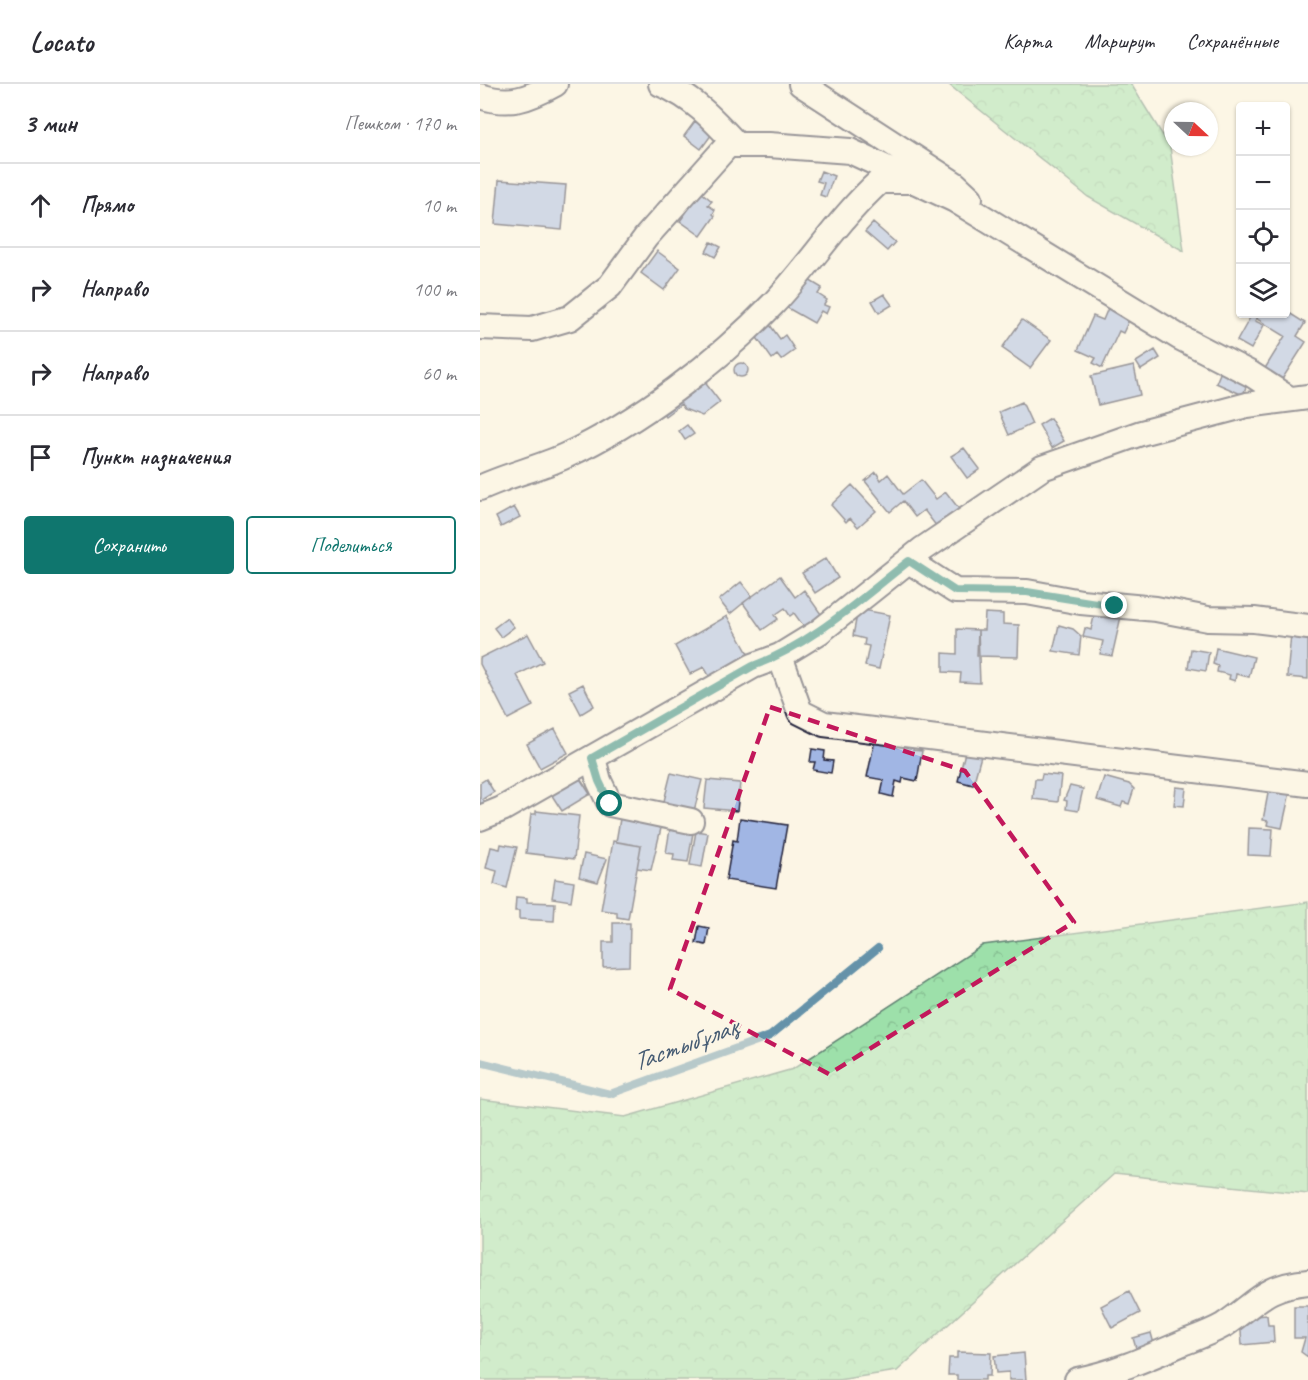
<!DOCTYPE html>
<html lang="ru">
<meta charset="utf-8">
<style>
body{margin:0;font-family:Caveat,sans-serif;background:#f7f7f7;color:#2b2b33}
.controls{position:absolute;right:18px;top:18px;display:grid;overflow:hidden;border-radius:6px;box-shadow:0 2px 4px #0004}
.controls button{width:54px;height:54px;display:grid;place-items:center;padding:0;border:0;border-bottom:2px solid #e1e1e2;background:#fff;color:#2b2b33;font:30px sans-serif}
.compass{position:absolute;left:684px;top:18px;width:54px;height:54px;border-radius:50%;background:#fff;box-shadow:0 2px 4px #0004;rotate:112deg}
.stop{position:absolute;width:18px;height:18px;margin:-14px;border:4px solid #0f766e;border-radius:50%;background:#fff}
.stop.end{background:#0f766e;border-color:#fff;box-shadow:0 2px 6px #0008}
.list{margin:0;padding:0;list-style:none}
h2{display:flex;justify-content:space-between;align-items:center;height:78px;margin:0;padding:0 24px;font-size:26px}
h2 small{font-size:20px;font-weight:400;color:#7c7c81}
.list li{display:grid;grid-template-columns:39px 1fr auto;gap:18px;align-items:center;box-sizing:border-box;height:84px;padding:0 24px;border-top:2px solid #e1e1e2}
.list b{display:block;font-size:22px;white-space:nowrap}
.list em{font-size:20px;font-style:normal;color:#7c7c81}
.actions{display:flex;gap:12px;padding:18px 24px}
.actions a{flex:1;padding:14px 0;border:2px solid #0f766e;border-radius:6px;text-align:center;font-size:21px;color:#0f766e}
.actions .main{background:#0f766e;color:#fff}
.icon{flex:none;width:33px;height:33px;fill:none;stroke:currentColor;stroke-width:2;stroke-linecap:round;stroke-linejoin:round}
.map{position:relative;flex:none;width:828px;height:1296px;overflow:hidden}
header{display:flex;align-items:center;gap:36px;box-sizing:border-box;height:84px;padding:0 30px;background:#fff;border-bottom:2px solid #e1e1e2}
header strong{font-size:28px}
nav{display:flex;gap:33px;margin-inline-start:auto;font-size:21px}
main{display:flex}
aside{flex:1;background:#fff}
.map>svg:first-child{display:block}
.forest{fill:url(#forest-crowns);stroke:#608172;stroke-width:1.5}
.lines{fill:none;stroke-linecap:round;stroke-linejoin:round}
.stream{stroke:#6592a9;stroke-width:8}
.building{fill:#a1b6e4;stroke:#22223b;stroke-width:1.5}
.minor-casing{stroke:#22223b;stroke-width:28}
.minor{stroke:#fcf5e5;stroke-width:24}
.route{stroke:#0f766e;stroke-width:8}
.marked{fill:none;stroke:#c2185b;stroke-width:4.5;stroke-dasharray:12 8;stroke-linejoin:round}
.labels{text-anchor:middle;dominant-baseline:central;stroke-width:4.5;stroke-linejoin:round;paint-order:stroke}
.water-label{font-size:26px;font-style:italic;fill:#445a72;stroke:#fcf5e5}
</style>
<header>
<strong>Locato</strong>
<nav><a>Карта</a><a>Маршрут</a><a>Сохранённые</a></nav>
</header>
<main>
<aside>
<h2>3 мин<small>Пешком · 170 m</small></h2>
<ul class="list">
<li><svg class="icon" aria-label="ahead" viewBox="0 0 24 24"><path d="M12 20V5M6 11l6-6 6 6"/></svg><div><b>Прямо</b></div><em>10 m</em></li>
<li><svg class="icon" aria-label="right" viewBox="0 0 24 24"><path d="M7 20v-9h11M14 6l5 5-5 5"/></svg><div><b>Направо</b></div><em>100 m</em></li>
<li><svg class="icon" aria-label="right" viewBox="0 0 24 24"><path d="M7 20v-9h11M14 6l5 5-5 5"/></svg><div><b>Направо</b></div><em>60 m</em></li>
<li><svg class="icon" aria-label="arrive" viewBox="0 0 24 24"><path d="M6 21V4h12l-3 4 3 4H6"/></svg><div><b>Пункт назначения</b></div></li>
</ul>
<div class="actions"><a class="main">Сохранить</a><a>Поделиться</a></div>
</aside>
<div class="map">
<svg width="828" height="1296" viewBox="0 0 828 1296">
<defs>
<pattern id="forest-crowns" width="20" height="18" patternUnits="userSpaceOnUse" patternTransform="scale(1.5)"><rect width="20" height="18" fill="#9de0aa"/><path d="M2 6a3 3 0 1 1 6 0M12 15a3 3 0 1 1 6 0" fill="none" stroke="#87c093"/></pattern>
</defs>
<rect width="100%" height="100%" fill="#fcf5e5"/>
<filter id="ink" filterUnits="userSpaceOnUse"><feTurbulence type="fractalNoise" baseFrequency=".0167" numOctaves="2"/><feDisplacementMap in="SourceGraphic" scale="12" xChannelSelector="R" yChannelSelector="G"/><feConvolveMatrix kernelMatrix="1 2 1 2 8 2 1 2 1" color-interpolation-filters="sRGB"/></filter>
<g filter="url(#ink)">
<path class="forest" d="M468 0H651L690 63 704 167 608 113Z
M828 818V1110L634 1090 417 1287 358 1296H0V1015L145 1033 313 985 503 861Z"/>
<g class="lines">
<path class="stream" d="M0 978 130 1010 290 952 398 864"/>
</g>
<path class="building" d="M215 37 232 50 221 65 204 52Z
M341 87 354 92 346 113 340 111 344 99 337 97Z
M19 96 86 101 82 146 15 140Z
M221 108 232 117 228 121 235 126 233 130 235 132 221 152 200 137Z
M393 139 415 158 407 167 385 148Z
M231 158 241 163 235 173 226 168Z
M177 167 200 184 184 206 161 189Z
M327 195 342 204 338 210 347 216 344 221 349 223 346 230 341 227 334 239 304 222Z
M404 210 412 221 399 229 392 217Z
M628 224 650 234 643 249 639 247 622 284 613 279 616 274 598 266 613 232 623 236Z
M806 227 825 239 817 252 826 258 801 297 784 286 805 252 777 235 778 230H806Z
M772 230 779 231 775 237 784 241 771 265 757 257Z
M542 236 571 256 550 284 522 264Z
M290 241 300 255 305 251 315 266 301 276 297 271 292 275 275 251Z
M675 266 680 274 661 286 656 278Z
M254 286a7 7 0 1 1 14 0a7 7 0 1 1-14 0Z
M654 282 660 311 618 321 611 292Z
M741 287 767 300 763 311 736 299Z
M220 292 240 318 222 332 204 325 201 320 185 332 179 324Z
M542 318 552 340 529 351 519 328Z
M570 334 584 357 572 364 559 341Z
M207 341 214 350 205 356 199 347Z
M484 364 500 385 487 394 471 372Z
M396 388 401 396 408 390 423 410 441 396 456 415 466 408 479 425 457 443 444 426 435 433 423 417 410 428 385 397Z
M372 401 396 427 378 443 370 434 366 438 351 421Z
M34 423 40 433 21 443 16 433Z
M346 474 358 494 335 509 322 489Z
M300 492 315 513 324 506 341 530 324 543 314 529 310 532 305 524 295 531 298 535 282 546 263 519Z
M261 498 272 512 250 530 239 516Z
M616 523 642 528 632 572 620 570 623 557 603 553 605 544 611 546Z
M378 525 410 531 399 585 385 582 389 562 384 561 385 555 373 552Z
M505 529 523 530V540L539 541 538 573 497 572 498 546H504Z
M247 532 270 573 231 595 224 583 210 590 195 562Z
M27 534 34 543 21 553 14 544Z
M579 541 593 545 601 552 599 571 573 567Z
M477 545 498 546 500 599 480 598 481 589 463 588V569L477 570Z
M48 550 63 578 37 591 53 622 28 635 0 580V574Z
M811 550 828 552V595L807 593Z
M736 564 774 573 769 593 756 590 755 597 749 595 750 591 737 588 738 582 733 580Z
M711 565 729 568 726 587 708 584Z
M103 600 114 622 101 630 89 607Z
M75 645 88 669 60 684 47 660Z
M396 651 434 659 433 666 442 667 437 697 423 694 422 699 416 697 413 713 401 710 404 696 387 693Z
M332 665 345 667 344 676 353 677 351 689 333 686 335 678H330Z
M485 668 501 672 493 701 478 697Z
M191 689 222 696 214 727 186 724 188 718 184 717Z
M562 690 581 692 578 718 553 715 555 695H561Z
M99 693 110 710 82 727 71 710Z
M624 693 649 700 654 705 649 720 643 718 641 723 617 716Z
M6 695 14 708 3 715 5 718 0 721V699Z
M227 696 260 699 257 727 224 724Z
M590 702 603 705 598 727 586 725 587 717 584 716Z
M696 703 706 704 704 722 694 721Z
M789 704 810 708 802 744 787 741 788 737 783 736Z
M56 727 99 732 94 775 46 769 51 730H56Z
M141 729 183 736 171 786 157 784 161 762 136 758Z
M260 734 307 741 296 804 246 796 253 756 257 757Z
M191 739 214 743 208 778 193 776 194 770 186 769Z
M769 744 793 745 791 772 768 771Z
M216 747 228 749 222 783 210 781Z
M133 757 161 762 148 835 137 833V828L121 826Z
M21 760 37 763 27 804 14 800 17 787 6 784 11 763 20 765Z
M104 770 127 775 118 798 99 793Z
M75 795 94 798 91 817 72 814Z
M36 813 47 814V818L75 819 74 837 39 835V827H35Z
M133 839H150L149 882 123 883V858H133Z
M219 842 229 844 226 861 216 859Z
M649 1207 660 1229 632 1244 621 1222Z
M814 1222H828V1273L821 1268 825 1254H814Z
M787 1231 788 1241H793L794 1258 762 1261 760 1233Z
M671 1249 676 1267 658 1271 653 1254Z
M477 1268 511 1269 510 1292H505V1296H477V1291H468L469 1274H477Z
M544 1269 546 1296H529V1288L516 1289 514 1272Z"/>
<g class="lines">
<defs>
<path id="minor" d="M181 0C213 13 234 36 257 61
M321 0 475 100 490 114
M0 12C30 22 48 15 75 0
M0 243 52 245 90 234 130 202 166 153 248 61H289L370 67 475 116 699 253 771 290 808 314
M0 404C27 391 57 385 85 372 159 338 236 279 293 220 331 180 359 134 400 97H429
M429 477 475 507 547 508 601 518 676 525 728 535 774 536 828 543
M300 572 320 628 344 640 828 700
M113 674 119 697 130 720 211 737
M0 734 22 725 273 582 300 572 339 548 443 465 562 384 661 349 767 321 828 313
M597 1296C634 1289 670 1273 705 1258 718 1253 732 1248 744 1241 777 1219 784 1202 828 1198"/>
</defs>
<use href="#minor" class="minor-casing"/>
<use href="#minor" class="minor"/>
</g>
</g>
<g class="lines" filter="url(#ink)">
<path class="route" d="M130 720 119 697 112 674 273 582C332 560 380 515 429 477L475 507 547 508 635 522"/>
</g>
<path d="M0 0H828V1296H0ZM290 623 485 687 594 838 349 990 190 905Z" fill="#fcf5e5" fill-opacity=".55" fill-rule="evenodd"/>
<path class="marked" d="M290 623 485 687 594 838 349 990 190 905Z"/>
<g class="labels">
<g class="water-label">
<text transform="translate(205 960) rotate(-20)">Тастыбұлақ</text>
</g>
</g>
</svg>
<div class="controls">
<button>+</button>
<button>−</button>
<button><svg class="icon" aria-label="locate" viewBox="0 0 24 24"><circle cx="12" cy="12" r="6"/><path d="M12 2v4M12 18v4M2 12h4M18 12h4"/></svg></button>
<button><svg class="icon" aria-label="layers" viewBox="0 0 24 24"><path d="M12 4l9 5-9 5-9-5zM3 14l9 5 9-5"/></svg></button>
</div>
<svg class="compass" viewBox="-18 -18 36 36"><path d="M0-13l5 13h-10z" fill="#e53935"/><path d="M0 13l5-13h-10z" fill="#7c7c81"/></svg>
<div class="stop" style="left:130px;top:720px"></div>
<div class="stop end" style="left:635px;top:522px"></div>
</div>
</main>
